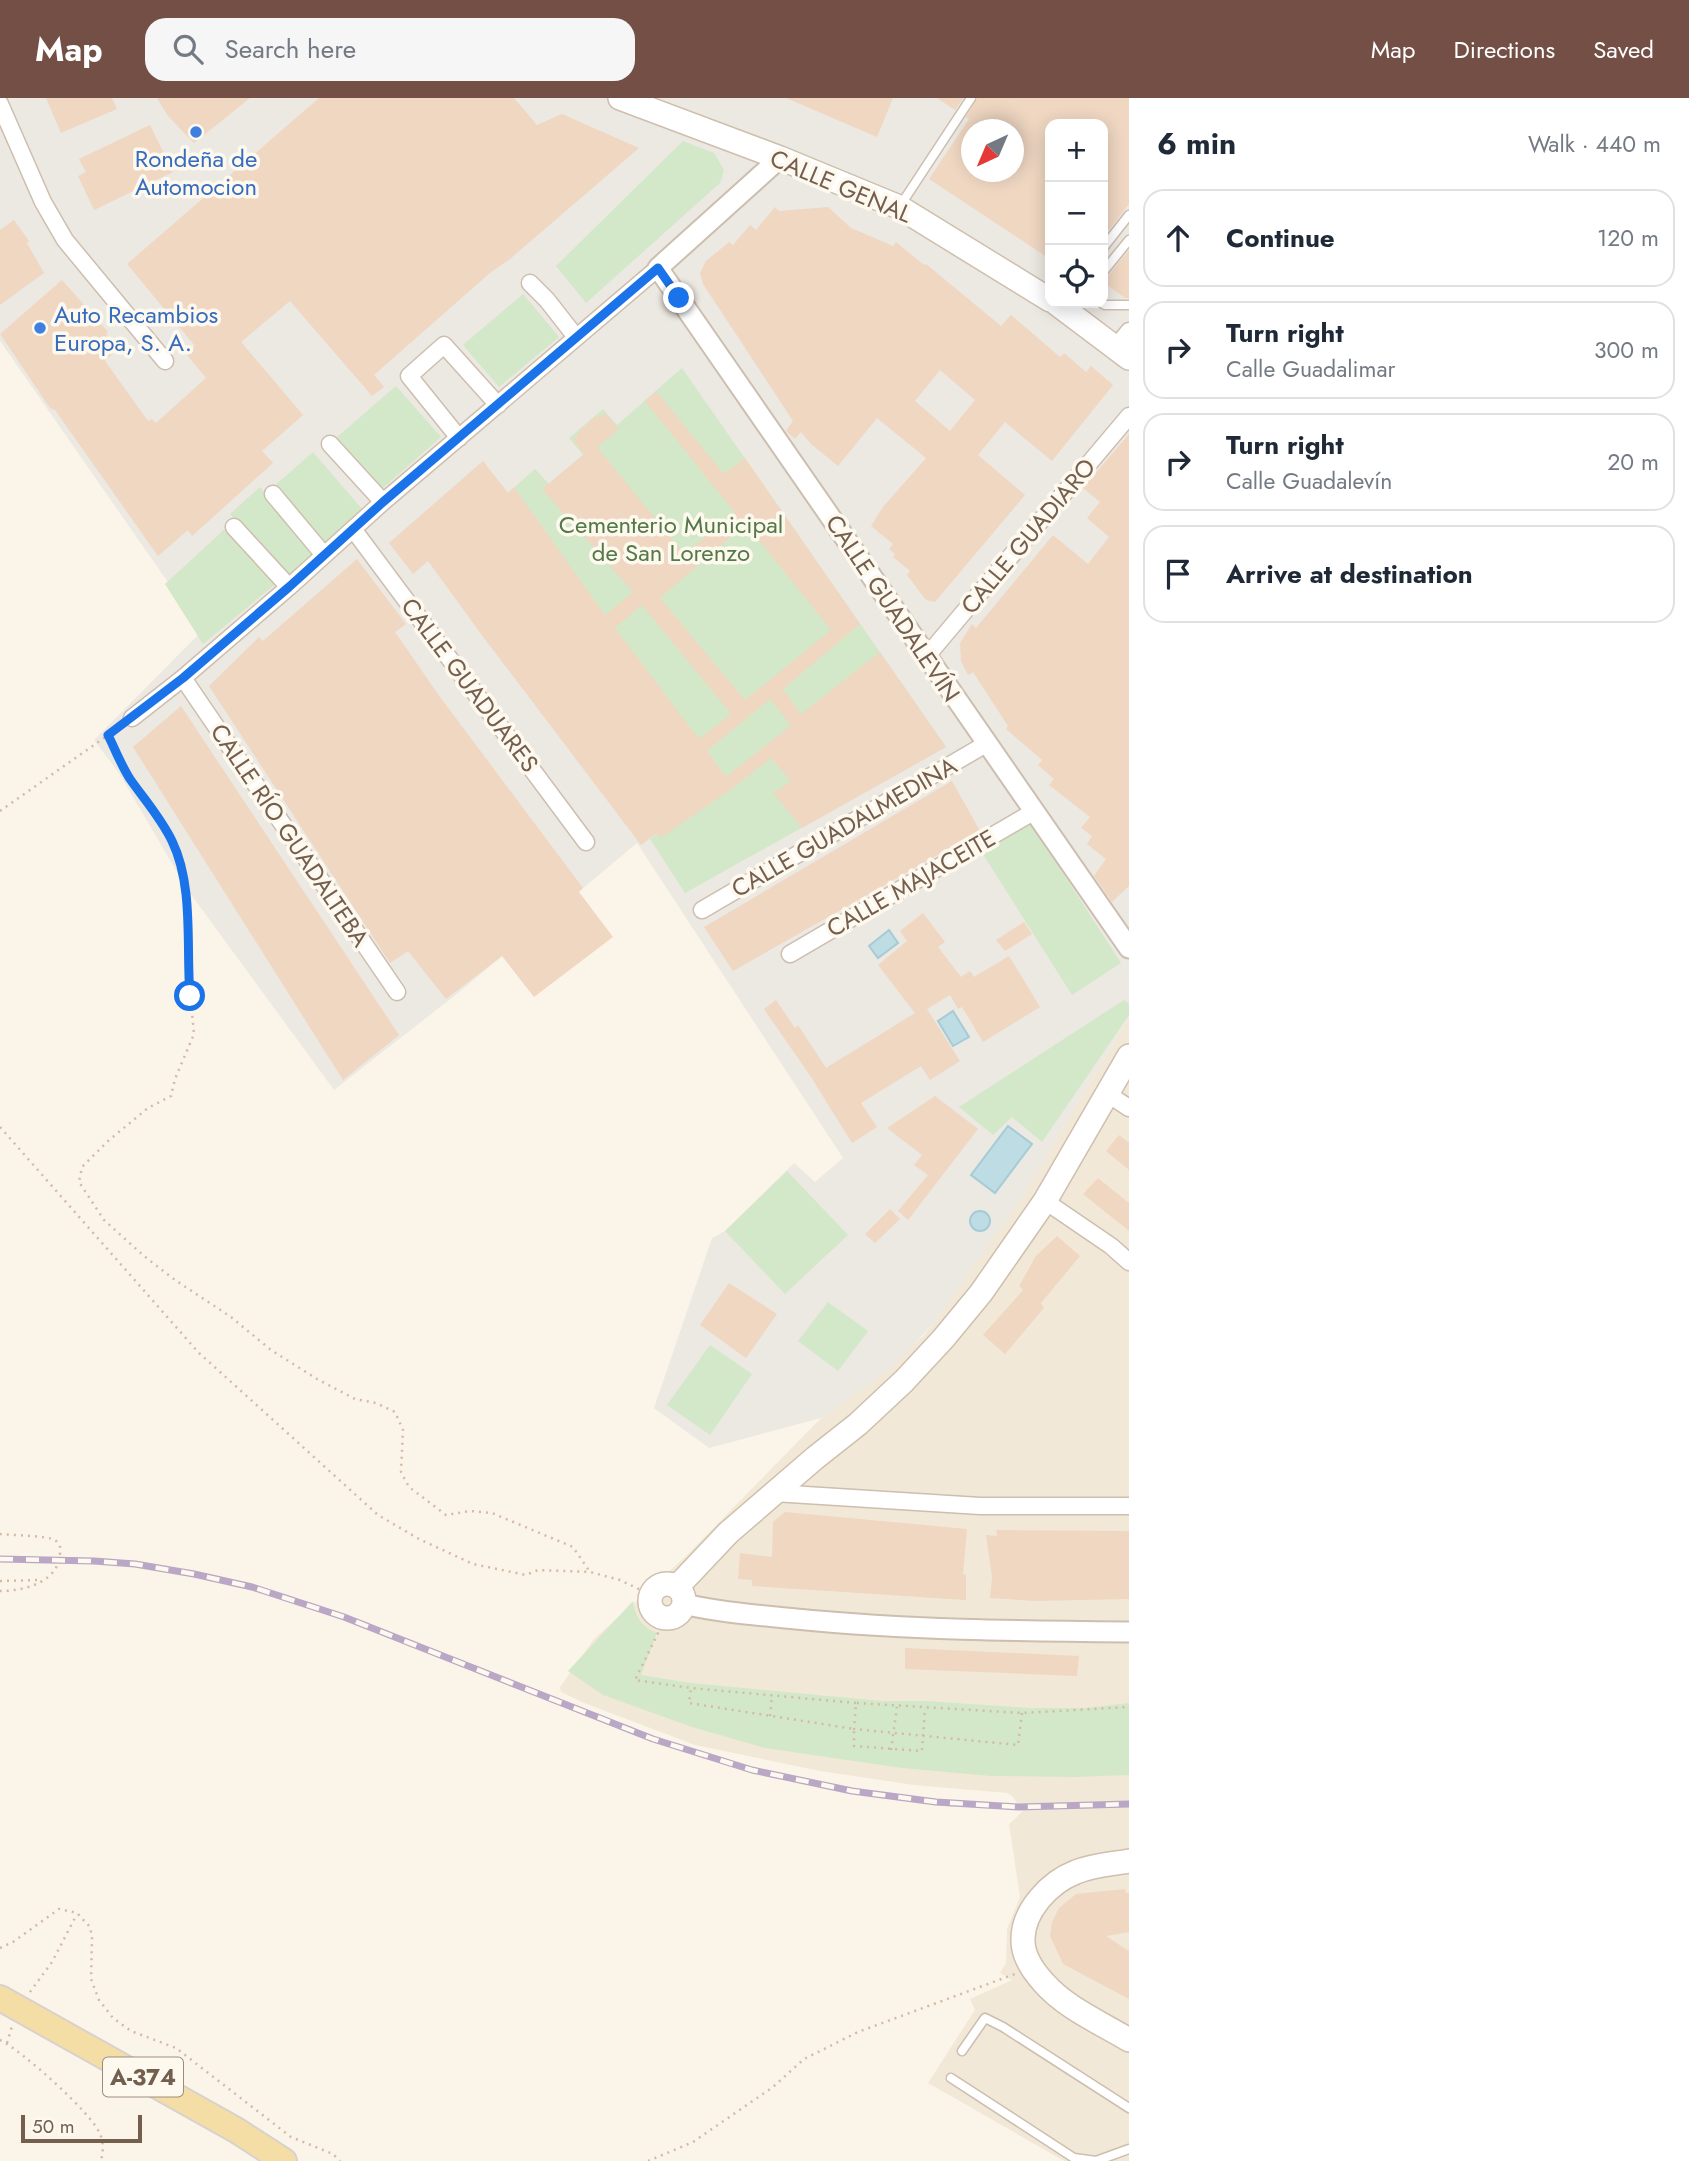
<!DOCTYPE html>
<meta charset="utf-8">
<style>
body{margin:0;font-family:Jost,sans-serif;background:#f6f6f7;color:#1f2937}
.controls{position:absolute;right:21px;top:21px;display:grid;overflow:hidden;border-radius:14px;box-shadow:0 4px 18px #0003}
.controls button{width:63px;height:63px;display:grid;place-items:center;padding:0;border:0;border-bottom:2px solid #e0e1e3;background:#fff;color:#1f2937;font:35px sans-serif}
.compass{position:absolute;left:961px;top:21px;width:63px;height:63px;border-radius:50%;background:#fff;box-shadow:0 4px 18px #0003;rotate:224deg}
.scale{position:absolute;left:21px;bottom:18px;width:121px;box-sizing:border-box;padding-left:7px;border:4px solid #745e4e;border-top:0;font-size:19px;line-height:24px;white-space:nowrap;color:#745e4e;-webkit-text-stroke:5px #fef9ef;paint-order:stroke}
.stop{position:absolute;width:21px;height:21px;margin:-16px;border:5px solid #1a73e8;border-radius:50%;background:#fff}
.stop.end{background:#1a73e8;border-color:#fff;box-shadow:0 2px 7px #0008}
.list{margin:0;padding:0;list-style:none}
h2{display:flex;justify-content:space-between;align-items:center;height:91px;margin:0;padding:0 28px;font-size:30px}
h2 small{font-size:23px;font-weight:400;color:#747a83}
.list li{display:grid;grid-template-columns:46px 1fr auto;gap:21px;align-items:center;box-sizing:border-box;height:98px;margin:0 14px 14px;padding:0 14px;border:2px solid #e0e1e3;border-radius:21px}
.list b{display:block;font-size:26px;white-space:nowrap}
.list p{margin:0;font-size:23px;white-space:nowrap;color:#747a83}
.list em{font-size:23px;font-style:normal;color:#747a83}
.icon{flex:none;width:38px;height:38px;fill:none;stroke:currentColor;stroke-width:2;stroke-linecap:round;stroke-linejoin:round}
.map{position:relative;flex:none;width:1129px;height:2063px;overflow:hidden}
header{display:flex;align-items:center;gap:42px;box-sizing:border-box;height:98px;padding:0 35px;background:#744f45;color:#fff}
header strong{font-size:33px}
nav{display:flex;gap:38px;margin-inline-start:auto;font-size:24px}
.search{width:490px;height:63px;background:#f6f6f7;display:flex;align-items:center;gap:18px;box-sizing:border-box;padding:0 24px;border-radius:21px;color:#747a83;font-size:26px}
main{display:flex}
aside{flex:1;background:#fff}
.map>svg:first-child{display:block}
.residential{fill:#f2e8d8}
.industrial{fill:#ece8e2;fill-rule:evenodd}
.green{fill:#d3e8c8}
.water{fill:#bedce4;stroke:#a5cbd5;stroke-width:2}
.building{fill:#efd7c2;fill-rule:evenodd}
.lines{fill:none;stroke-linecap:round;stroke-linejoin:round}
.service-casing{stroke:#cdbeaf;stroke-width:11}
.minor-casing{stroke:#cdbeaf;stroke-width:19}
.tertiary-casing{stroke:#cdbeaf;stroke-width:23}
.secondary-casing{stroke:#cfbfad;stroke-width:26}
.primary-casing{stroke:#d8d2cd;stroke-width:28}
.path{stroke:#d4baa5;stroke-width:2.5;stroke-dasharray:2 5;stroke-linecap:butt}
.service{stroke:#fff;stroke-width:8}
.minor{stroke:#fff;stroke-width:16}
.tertiary{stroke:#fff;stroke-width:19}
.secondary{stroke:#fff;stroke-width:23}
.primary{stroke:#f5dda6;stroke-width:24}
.rail-casing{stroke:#b9a7c5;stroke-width:7}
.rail{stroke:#fef9ef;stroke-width:4.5;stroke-dasharray:13;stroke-linecap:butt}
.route{stroke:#1a73e8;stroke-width:9}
.shop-dot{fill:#3f7fe0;stroke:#fef9ef;stroke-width:2.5}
.labels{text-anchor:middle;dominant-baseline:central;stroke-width:7;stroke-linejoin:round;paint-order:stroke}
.shield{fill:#fef9ef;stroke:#9d8c7e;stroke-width:2}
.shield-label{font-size:23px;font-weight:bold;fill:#745e4e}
.shop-label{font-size:24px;fill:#366cbe;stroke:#fef9ef}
.street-label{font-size:24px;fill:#745e4e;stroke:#fef9ef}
.park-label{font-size:24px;fill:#537947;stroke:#fef9ef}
</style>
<header>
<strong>Map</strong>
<div class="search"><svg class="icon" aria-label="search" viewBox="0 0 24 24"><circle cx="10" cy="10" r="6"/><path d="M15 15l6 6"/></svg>Search here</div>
<nav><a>Map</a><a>Directions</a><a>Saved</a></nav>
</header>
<main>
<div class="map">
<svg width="1129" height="2063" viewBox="0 0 1129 2063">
<rect width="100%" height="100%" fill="#fbf5e9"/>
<path class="residential" d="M1129 918V2063H1064L928 1985 975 1912 970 1901 1012 1882 1000 1875 1006 1865 1007 1831 1020 1799 1009 1726 1023 1713 1012 1698 1007 1695 914 1687 820 1673 695 1647 584 1605 561 1594 560 1589 594 1541 685 1459 821 1320 884 1275 924 1237 1023 1097Z"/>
<path class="industrial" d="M0 0H1129V918L1023 1097 936 1222 911 1250 884 1275 821 1320 709 1350 654 1310 712 1140 725 1133 794 1065 815 1084 843 1060 637 745 458 895 334 992 187 791 119 675 94 642 202 533 0 243ZM1050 26H1103V205H1050ZM972 32H1014V74H972Z"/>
<path class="green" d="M683 43 714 55 724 72 720 85 586 205 556 168Z
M523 196 559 239 499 289 463 247Z
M682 270 946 649 685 795 650 741 657 735 508 395 535 371 549 386 583 357 569 340 603 311 617 327Z
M396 288 441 339 383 390 337 339Z
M313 354 362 411 322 448 272 390Z
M260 389 316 454 286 480 230 416Z
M227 429 278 484 203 546 165 486Z
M1030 724 1121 865 1072 897 981 753Z
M1124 902 1129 906V917L1042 1044 1012 1019 993 1037 959 1009Z
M787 1073 848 1137 785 1196 725 1133Z
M828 1204 868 1233 838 1273 798 1243Z
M710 1247 752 1276 710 1337 667 1307Z
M633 1503C635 1519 642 1529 657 1535L641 1577 691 1585 882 1603H927L1031 1610H1085L1129 1605V1677L1076 1679 990 1678 902 1670 765 1650 692 1629 603 1597 568 1573Z"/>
<path class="water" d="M889 832 898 845 878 860 869 848Z
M953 913 969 939 953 948 938 923Z
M1008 1028 1032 1046 995 1095 971 1077Z
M970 1123a10 10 0 1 1 20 0a10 10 0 1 1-20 0Z"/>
<path class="building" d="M46 0H112L117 11 61 35Z
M157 0H250L194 45 168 18Z
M319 0H514L537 27 562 16 639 50 510 161 491 174 374 277 384 289 372 298 290 203 241 244 303 317 262 353 273 365 192 438 188 432 158 458 55 312 50 310 0 236 62 182 108 234 106 236 119 250 105 263 148 323 152 321 156 325 206 280 187 257 195 248 127 166Z
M786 0H893L877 39Z
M937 0H963L955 12Z
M977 0H1129V106L1103 140V26H1050V161L929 81 969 21 966 19ZM971 32H1013V74H971Z
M150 27 173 74 94 112 78 78 86 74 79 61Z
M775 109 779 113 828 109 851 130 893 148 896 144 924 167 926 166 1001 228 1011 217 1060 259 1064 255 1086 274 1091 268 1113 287 1052 363 1005 324 978 357 1025 397 935 504 926 502 907 477 910 473 893 459 895 456 889 451 893 446 871 428 883 409 926 360 877 320 838 368 811 346 801 334 795 341 786 333 793 323 703 186 700 175 706 163 729 144 733 147 750 127 756 132ZM940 272 975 302 950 333 915 303Z
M14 122 29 143 27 145 44 175 0 207V132Z
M1129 152V200H1125L1103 184Z
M656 293 724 376 745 360 860 526 783 591 801 616 880 554 946 649 802 730 773 695 791 683 771 660 729 693 660 740 657 735 641 747 481 536 428 463 413 476 389 445 483 363 508 395 514 389 605 517 633 494 542 391 584 356 573 342 579 337 577 335 596 318 598 320 605 315 619 331 597 349 684 456 735 415 645 303ZM746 426 831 532 745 602 660 500ZM642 507 731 616 699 641 615 530ZM770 601 791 627 726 679 707 653Z
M1129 336V788L1112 804 1094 778 1106 761 1087 746 1092 738 1081 730 1090 719 1049 687 1054 681 1038 667 1042 662 1006 631 1008 628 973 574 968 577 961 563 960 545 972 526 976 530 1053 437 1088 466 1109 439 1087 420 1100 404 1083 390Z
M357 461 406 526 395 534 440 599 583 790 579 794 613 839 534 899 502 858 446 901 408 853 390 865 209 588 259 539 263 543Z
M181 608 399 937 343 982 133 649Z
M952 683 980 733 733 873 704 829Z
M923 815 945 844 938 849 961 879 970 873 974 879 1009 858 1040 909 983 944 962 909 958 911 950 897 927 911 960 963 930 982 921 968 861 1005 877 1029 852 1045 811 979 764 911 776 902 795 930 798 927 826 970 915 915 878 867 907 843 900 833Z
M1024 824 1032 836 1005 853 996 842Z
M935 998 978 1031 908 1122 898 1113 928 1077 914 1067 922 1057 887 1030Z
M1119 1037 1129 1045V1072L1106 1053Z
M1098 1080 1129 1105V1133L1083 1096Z
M890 1111 900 1121 875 1145 865 1136Z
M1057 1138 1080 1158 1041 1205 1044 1210 1005 1256 983 1237 1023 1192 1019 1188 1036 1158Z
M729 1185 777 1216 746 1260 700 1227Z
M785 1414 967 1431 963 1476 966 1477V1502L752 1488V1482L738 1481 740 1455 772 1459 773 1424Z
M996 1432 1129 1433V1501L1035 1503 990 1500 992 1479 986 1437 997 1438Z
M905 1550 1079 1558 1077 1578 905 1571Z
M1125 1791 1126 1795H1129V1834L1106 1838 1129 1853V1901L1063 1866 1050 1838 1052 1824 1059 1810 1076 1796Z"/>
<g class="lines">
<defs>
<path id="service" d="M900 108 971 0
M1103 150 1129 117
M1103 174 1129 142
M1101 205 1105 207H1129
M962 1953 985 1920 1003 1929 1129 2010
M951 1980 1074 2060 1096 2063 1129 2051"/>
<path id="minor" d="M0 6 43 104 65 142 165 263
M530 185 547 202 576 239
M1115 250 1129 233
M459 340 409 278 444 247 498 307
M330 346 383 404
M273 396 324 457
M234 429 289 489
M353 431 586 744
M926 559 1129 318
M183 580 397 894
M132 620 183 580 289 489 383 404 658 170
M702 812 986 646
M790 856 1033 714
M1108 996 1129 1010
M1045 1103 1111 1148 1129 1164
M774 1395 980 1408H1129"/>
<path id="tertiary" d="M780 60 658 170 1129 850
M684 1506C721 1515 759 1517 796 1521 907 1532 1018 1533 1129 1534"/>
<path id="secondary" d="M620 0 780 60 899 109 1050 202
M1056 205 1129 260
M650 1503a17 17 0 1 1 34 0a17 17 0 1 1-34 0Z
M677 1489 728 1435 815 1360 858 1326 904 1283 943 1241 981 1195 1045 1103 1129 958
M1129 1763C1112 1766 1093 1767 1076 1774 1050 1784 1022 1813 1023 1843 1023 1858 1034 1874 1044 1885 1066 1910 1101 1925 1129 1942"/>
<path id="primary" d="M0 1900 236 2032 284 2063"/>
</defs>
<use href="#service" class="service-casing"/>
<use href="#minor" class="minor-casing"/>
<use href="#tertiary" class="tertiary-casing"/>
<use href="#secondary" class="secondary-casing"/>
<use href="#primary" class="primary-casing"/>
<path class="path" d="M109 637 127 677 161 723 173 745 187 803V862L194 936 175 981 171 998 148 1010 108 1043 82 1069 79 1084 104 1122 144 1158 175 1182 231 1219 271 1252 317 1281 355 1301 376 1305 395 1314 403 1332 401 1374 409 1389 446 1417 470 1413 492 1415 573 1449 590 1474
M0 713 121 628
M0 1029 198 1254 378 1417 419 1441 473 1466 526 1477 538 1472 590 1474 620 1482 651 1497
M0 1436C10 1437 49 1438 55 1442 60 1446 61 1450 60 1456 58 1485 23 1493 0 1493
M0 1483 40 1482
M683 1524 660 1531 635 1582 691 1590
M856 1605 691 1590 689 1605 854 1631V1648L922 1653 925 1610
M1022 1615 1018 1647 854 1631 856 1605 1022 1615 1129 1609
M770 1618 772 1597
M891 1652 897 1609
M0 1850 13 1844 59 1811 77 1815 90 1829 92 1839 91 1881 99 1902 113 1920 131 1933 176 1950 291 2039 333 2056 340 2063
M30 1894 52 1864 77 1816
M0 1942C21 1952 92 2015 100 2036 104 2044 103 2054 101 2063
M7 1945 12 1928
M648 2063 693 2044 773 1989 804 1961 858 1934 1015 1876"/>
<use href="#service" class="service"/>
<use href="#minor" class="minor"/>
<use href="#tertiary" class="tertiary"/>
<use href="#secondary" class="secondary"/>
<use href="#primary" class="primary"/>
<defs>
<path id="rail" d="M0 1461 94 1463 135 1466 194 1476 252 1489 344 1519 653 1641 752 1672 852 1693 936 1704 1019 1709 1129 1706"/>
</defs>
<use href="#rail" class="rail-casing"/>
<use href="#rail" class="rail"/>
</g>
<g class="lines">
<path class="route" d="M190 898C186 849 194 788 172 743 161 720 144 701 130 681 121 667 115 651 108 637L183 580 289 489 383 404 658 170 679 200"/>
</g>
<g class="shop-dot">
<circle cx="196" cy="34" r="7"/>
<circle cx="40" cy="230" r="7"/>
</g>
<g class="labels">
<rect class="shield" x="103" y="1959.5" width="80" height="39" rx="5"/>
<g class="shield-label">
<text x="143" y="1979">A-374</text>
</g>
<g class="shop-label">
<text x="196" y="60">Rondeña de<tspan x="196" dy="28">Automocion</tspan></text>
<text x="54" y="216" text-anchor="start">Auto Recambios<tspan x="54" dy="28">Europa, S. A.</tspan></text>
</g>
<g class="street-label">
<text transform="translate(841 88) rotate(23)">CALLE GENAL</text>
<text transform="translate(1028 438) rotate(-50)">CALLE GUADIARO</text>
<text transform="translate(893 510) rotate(56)">CALLE GUADALEVÍN</text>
<text transform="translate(470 587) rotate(53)">CALLE GUADUARES</text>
<text transform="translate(844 729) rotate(-30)">CALLE GUADALMEDINA</text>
<text transform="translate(290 737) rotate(56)">CALLE RÍO GUADALTEBA</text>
<text transform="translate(911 785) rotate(-30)">CALLE MAJACEITE</text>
</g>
<g class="park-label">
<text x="671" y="426">Cementerio Municipal<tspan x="671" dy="28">de San Lorenzo</tspan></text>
</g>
</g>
</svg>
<div class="controls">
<button>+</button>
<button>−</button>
<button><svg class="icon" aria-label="locate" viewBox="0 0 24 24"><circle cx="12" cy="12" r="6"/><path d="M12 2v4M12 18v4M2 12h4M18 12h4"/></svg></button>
</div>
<svg class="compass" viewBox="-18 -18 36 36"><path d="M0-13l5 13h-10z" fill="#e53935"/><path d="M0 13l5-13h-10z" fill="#747a83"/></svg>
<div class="scale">50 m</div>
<div class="stop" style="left:190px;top:898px"></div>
<div class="stop end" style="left:679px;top:200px"></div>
</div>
<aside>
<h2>6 min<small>Walk · 440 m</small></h2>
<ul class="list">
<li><svg class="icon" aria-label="ahead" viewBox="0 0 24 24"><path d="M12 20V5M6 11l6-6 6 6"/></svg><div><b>Continue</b></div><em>120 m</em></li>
<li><svg class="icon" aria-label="right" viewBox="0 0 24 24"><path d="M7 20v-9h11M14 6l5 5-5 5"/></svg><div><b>Turn right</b><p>Calle Guadalimar</p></div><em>300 m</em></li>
<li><svg class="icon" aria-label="right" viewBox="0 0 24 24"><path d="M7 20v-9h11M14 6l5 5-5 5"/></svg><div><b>Turn right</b><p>Calle Guadalevín</p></div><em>20 m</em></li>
<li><svg class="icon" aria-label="arrive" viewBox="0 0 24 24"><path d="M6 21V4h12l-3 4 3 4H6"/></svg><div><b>Arrive at destination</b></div></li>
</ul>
</aside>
</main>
